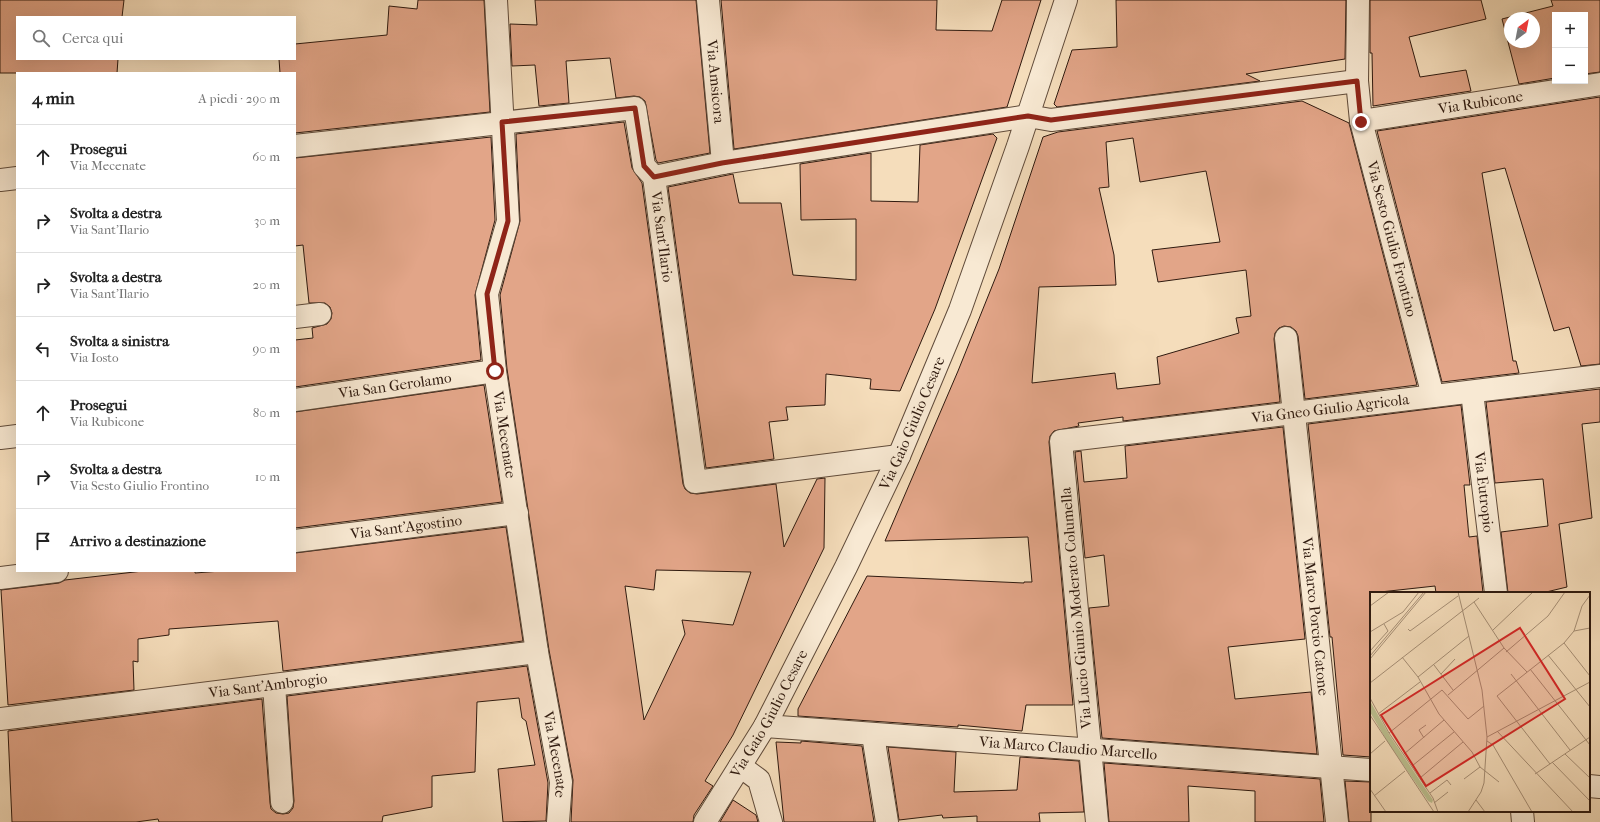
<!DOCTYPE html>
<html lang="it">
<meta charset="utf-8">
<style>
body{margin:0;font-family:"IM FELL French Canon",serif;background:#f2f2f2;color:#222}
.controls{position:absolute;right:12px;top:12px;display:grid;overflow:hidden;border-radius:0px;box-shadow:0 4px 16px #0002}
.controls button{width:36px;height:36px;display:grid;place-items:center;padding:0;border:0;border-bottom:1px solid #e0e0e0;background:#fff;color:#222;font:20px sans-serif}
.compass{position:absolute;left:1504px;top:12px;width:36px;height:36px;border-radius:50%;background:#fff;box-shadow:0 4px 16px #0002;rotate:32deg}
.stop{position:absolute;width:12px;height:12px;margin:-9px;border:3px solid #8f2418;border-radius:50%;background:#fff}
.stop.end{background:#8f2418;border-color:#fff;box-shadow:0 1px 4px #0008}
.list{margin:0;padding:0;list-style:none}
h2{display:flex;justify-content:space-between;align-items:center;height:52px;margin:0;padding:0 16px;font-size:17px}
h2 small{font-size:13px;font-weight:400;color:#767676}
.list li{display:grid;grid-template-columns:26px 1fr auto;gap:12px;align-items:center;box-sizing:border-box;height:64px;padding:0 16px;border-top:1px solid #e0e0e0}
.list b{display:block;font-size:15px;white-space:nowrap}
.list p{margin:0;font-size:13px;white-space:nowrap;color:#767676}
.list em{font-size:13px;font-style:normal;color:#767676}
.icon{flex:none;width:22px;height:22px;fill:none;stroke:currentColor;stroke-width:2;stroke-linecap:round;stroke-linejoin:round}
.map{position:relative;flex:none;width:1600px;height:822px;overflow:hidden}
.search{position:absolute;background:#fff;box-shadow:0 4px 16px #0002;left:16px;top:16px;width:280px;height:44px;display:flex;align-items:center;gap:10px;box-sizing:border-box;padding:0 14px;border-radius:0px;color:#767676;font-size:15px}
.panel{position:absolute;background:#fff;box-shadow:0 4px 16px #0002;left:16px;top:72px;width:280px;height:500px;border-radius:0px}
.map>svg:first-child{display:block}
.building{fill:#e2a588;stroke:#2f1a0f;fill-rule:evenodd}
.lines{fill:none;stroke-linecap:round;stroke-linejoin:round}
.minor-casing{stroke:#604b3a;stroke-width:24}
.tertiary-casing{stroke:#604b3a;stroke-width:24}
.minor{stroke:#f8e9d3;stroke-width:22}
.tertiary{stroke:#f8e9d3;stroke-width:22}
.route{stroke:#8f2418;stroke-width:5}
.labels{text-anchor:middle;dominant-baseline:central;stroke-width:3.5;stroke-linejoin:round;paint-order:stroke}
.street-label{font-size:15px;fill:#2f1a0f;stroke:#f8e9d3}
.inset-road{fill:none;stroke:#a68f76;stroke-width:1}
.view{fill:#d62828;fill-opacity:0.15;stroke:#d62828;stroke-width:2}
.inset-edge{fill:none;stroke:#2f1a0f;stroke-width:2}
</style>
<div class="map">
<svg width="1600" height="822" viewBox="0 0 1600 822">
<rect width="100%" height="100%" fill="#f5ddbb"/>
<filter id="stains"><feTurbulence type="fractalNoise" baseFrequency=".005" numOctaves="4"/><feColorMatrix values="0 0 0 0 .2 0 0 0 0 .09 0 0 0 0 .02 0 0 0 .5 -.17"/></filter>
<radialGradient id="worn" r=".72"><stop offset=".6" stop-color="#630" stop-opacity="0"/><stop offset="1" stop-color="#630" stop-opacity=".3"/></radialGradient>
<path class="building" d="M0 0H124L122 17H17V59H118L117 73H0Z
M418 0H484L490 112 295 133V73H280L279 59H295V44L387 35 389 6 417 9Z
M535 0H696L710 153 658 163 656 160 645 101 640 97 634 96 616 98 610 58 566 61 569 103 539 106 535 65 512 66 510 24 537 25Z
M721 0H937L936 30 992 31 1002 0H1041L1007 107 734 149Z
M1116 0H1346L1345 59 1246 74 1260 81 1057 107 1054 104 1072 50 1117 47Z
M1370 0H1481L1486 19 1409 37 1420 77 1466 70 1471 91 1373 106 1372 53H1370Z
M1551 0H1600V72L1585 74V15H1555V78L1519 84 1502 19 1553 6ZM1510 18H1534V42H1510Z
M1600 97V364L1581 366 1569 327 1554 331 1505 168 1482 173 1513 361H1516L1519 373 1442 382 1377 131Z
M1302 101 1349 123 1417 385 1305 399 1298 336 1296 331 1291 327 1284 326 1279 328 1275 333 1274 339 1280 402 1123 421V417L1078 423 1079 426 1054 431 1050 436 1049 442 1073 705H1026L1022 731 958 725V727L798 716V709L867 576 1024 583V582H1032L1028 537 885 541 958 371 999 269 1043 137 1058 132ZM1133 138 1140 182 1206 171 1220 242 1152 250 1158 282 1246 270 1251 316 1236 318 1239 333 1157 357 1160 384 1117 389 1115 373 1032 383 1039 287 1116 285 1114 255 1099 188 1109 187 1106 142Z
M624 122 632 168 642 183 683 484 685 489 690 493 697 494 776 484 784 547 817 479 825 478 824 548 733 735 705 781 713 786 694 815 693 822H571L573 780 549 650 507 369 500 295 520 221 516 134ZM656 570 751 572 733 625 682 620 685 634 644 720 625 586 654 590Z
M993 134 997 138 935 309 900 391 870 389 871 379 826 374 825 405 786 407 788 420 769 422 774 459 706 468 668 187 733 174 739 203H781L793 275 856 280V219L801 220 800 164 871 153V201L918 202 920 145Z
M491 137 495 220 475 295 481 360 295 387V340L313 338 312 328 327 324 331 319 332 313 330 307 325 303H309L303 245 295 246V158Z
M484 385 502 502 295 528V412Z
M1600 389V422L1582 424 1592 518 1559 524 1567 587 1542 593H1508L1501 532 1548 526 1543 479 1495 483 1486 402Z
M1461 405 1470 485H1464L1469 537 1477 536 1483 593H1436L1435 586 1371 593V757L1343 755 1332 637H1330L1308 424Z
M1283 427 1305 639 1228 647 1235 699 1311 692 1317 754 1102 738 1089 608 1109 606 1104 555 1085 558 1075 452 1081 451 1084 482 1127 478 1125 446Z
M506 527 523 641 283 671 278 621 169 629V635L138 639V662L133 661 134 690 8 705 1 590 59 583 65 580 143 571H195V573L221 571H295V553Z
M527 666 548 783 546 821 503 822 498 769 535 765 526 721 522 718 519 698 477 702 475 772 432 776V807L383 816 382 822H159L158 819 136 822H12L8 731 262 699 270 803 271 809 276 813 283 814 289 813 293 808 294 801 287 696Z
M801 741 862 746 874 822H784L776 742 801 743Z
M888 747 956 752 954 792 1017 790 1020 757 1079 761 1084 812 1039 813 1040 822H977V816L943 818 942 815 899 820Z
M1104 763 1320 779 1324 822H1255V791L1188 786 1189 822H1109Z
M1345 781 1371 782V822H1349Z
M733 800 756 815 758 822H720Z"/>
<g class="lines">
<defs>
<g id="minor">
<path id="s1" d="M496 0 508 221 487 294 495 371 537 652 561 782 558 822"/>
<path id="s2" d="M708 0 723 163"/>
<path id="s3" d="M1358 0 1357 81 1361 121 1433 396"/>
<path id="s4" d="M1361 121 1600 84"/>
<path id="s5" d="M295 146 635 108 644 166 654 177 695 482 899 456"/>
<path d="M654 177 723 163 1028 116 1051 120 1357 81"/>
<path d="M0 180 17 178"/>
<path d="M295 317 320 314"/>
<path id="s6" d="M1286 338 1337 822"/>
<path id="s7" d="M1472 392 1496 593"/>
<path id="s8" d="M295 400 495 371"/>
<path d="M0 438 17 436"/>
<path id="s9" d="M295 541 517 513"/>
<path d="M0 578 57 571"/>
<path d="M274 685 282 802"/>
<path id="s10" d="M0 719 537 652"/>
<path id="s11" d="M765 726 1371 770"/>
<path d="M873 735 887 822"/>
<path d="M740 766 759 780 771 822"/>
<path d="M1589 786 1600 787"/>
<path d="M1522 811 1523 822"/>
<path id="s12" d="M1097 822 1061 441 1600 376"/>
</g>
<g id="tertiary">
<path id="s13" d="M705 822 765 726 846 567 899 456 960 310 1018 146 1066 0"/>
</g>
</defs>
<use href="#minor" class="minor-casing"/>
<use href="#tertiary" class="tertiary-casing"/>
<use href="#minor" class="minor"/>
<use href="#tertiary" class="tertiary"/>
</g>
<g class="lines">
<path class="route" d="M495 371 487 294 508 221 502 122 635 108 644 166 654 177 722 163 1028 116 1051 120 1357 81 1361 122"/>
</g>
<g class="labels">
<g class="street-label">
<text stroke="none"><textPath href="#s2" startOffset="82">Via Amsicora</textPath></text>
<text stroke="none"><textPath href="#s4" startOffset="121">Via Rubicone</textPath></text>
<text stroke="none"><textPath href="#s5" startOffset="476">Via Sant'Ilario</textPath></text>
<text stroke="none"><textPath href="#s3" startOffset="243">Via Sesto Giulio Frontino</textPath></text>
<text stroke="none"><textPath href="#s8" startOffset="101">Via San Gerolamo</textPath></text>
<text stroke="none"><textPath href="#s12" startOffset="654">Via Gneo Giulio Agricola</textPath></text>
<text stroke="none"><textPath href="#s13" startOffset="450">Via Gaio Giulio Cesare</textPath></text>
<text stroke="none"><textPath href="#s1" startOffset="439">Via Mecenate</textPath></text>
<text stroke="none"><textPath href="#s7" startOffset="101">Via Eutropio</textPath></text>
<text stroke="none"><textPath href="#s9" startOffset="112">Via Sant'Agostino</textPath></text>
<text transform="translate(1076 608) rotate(-95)">Via Lucio Giunio Moderato Columella</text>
<text stroke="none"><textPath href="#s6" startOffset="280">Via Marco Porcio Catone</textPath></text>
<text stroke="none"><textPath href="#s10" startOffset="270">Via Sant'Ambrogio</textPath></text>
<text stroke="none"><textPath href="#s13" startOffset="126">Via Gaio Giulio Cesare</textPath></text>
<text stroke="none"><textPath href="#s11" startOffset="304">Via Marco Claudio Marcello</textPath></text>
<text stroke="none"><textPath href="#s1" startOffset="763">Via Mecenate</textPath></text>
</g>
</g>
<g transform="translate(1370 592)">
<rect width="220" height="220" fill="#f5ddbb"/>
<path d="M0 109 20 144 63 208 62 211 58 209 17 149 0 120Z" fill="#bcc090"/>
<path class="inset-road" d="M88 0 112 98 117 145 114 191 111 200 98 220M104 10 134 56 157 80M0 14 19 0M38 37 40 39 88 4M123 38 163 0M204 39 220 36M0 40 33 20 49 0M194 51 220 84M0 59 18 39 14 32M136 60 178 24 195 0M178 63 220 115M0 64 54 0M32 65 48 85 69 122 102 160 110 175 129 190M0 67 56 0M64 73 83 98M160 77 220 153M71 82 85 67M141 82 200 158M48 85 99 44M0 91 109 6M78 103 134 56M0 106 19 141 63 206 68 220M8 122 50 90M0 123 64 220M127 139 203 220M19 141 72 98 98 127 114 114M117 145 220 90M54 146 49 138 56 133M117 149 123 153 162 220M0 162 15 149M34 162 74 128M195 162 220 186M182 170 220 209M180 172 127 104 194 51 204 39 212 14 220 3M42 174 84 140M165 182 220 145M50 186 93 150M94 187 110 175M0 197 16 220M60 201 77 188 81 193M4 204 35 179M106 208 115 220M64 211 78 200"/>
<path class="view" d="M150 36 195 107 56 194 11 123Z"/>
<rect width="220" height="220" class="inset-edge"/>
</g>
<rect width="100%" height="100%" filter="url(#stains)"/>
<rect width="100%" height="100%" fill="url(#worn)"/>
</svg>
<div class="controls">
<button>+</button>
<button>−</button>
</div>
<svg class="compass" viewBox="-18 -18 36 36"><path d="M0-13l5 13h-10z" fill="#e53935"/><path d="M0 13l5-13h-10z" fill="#767676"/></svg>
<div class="stop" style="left:495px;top:371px"></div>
<div class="stop end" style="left:1361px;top:122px"></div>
<div class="search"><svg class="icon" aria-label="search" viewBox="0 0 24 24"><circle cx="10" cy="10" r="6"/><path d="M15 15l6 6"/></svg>Cerca qui</div>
<section class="panel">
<h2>4 min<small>A piedi · 290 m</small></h2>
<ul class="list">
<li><svg class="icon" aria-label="ahead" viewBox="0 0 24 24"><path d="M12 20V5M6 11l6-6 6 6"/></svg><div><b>Prosegui</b><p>Via Mecenate</p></div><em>60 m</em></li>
<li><svg class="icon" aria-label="right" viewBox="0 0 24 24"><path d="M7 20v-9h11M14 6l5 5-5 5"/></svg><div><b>Svolta a destra</b><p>Via Sant'Ilario</p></div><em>30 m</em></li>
<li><svg class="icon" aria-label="right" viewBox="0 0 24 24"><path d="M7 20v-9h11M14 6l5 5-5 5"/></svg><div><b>Svolta a destra</b><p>Via Sant'Ilario</p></div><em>20 m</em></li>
<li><svg class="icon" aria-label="left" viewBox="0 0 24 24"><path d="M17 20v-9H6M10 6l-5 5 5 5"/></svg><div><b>Svolta a sinistra</b><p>Via Iosto</p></div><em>90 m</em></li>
<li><svg class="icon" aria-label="ahead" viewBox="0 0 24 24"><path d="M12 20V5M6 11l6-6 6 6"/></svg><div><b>Prosegui</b><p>Via Rubicone</p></div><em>80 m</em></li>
<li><svg class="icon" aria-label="right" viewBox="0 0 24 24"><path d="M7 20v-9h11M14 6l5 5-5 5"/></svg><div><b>Svolta a destra</b><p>Via Sesto Giulio Frontino</p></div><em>10 m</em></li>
<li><svg class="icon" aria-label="arrive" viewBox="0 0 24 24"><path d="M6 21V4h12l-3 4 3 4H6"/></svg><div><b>Arrivo a destinazione</b></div></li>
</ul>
</section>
</div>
